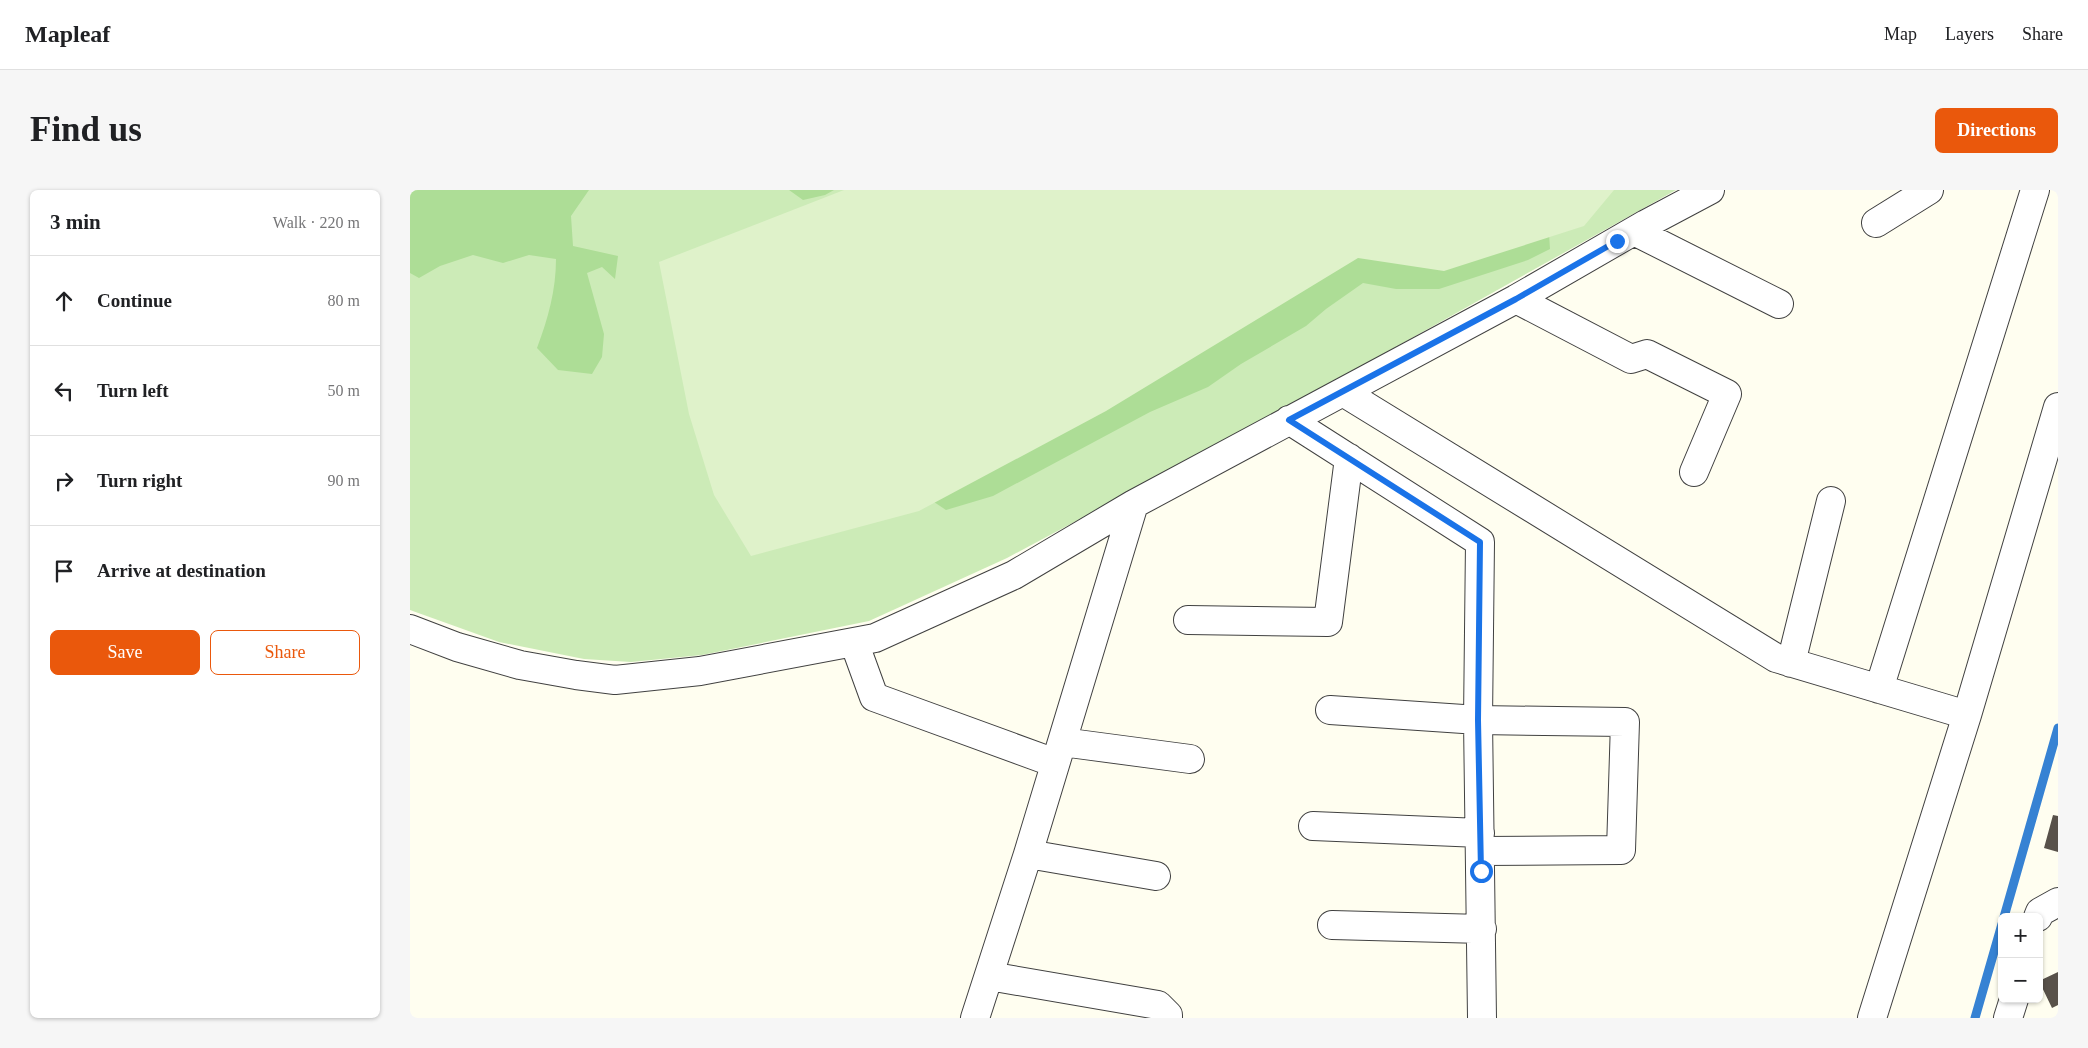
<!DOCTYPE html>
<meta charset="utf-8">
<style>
body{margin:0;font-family:"Times New Roman",serif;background:#f6f6f6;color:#202124}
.controls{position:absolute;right:15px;bottom:15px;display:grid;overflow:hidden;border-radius:8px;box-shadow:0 1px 4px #0004}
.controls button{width:45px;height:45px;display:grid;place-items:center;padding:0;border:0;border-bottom:1px solid #e0e0e0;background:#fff;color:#202124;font:25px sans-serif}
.stop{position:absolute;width:15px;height:15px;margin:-11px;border:4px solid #1a73e8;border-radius:50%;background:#fff}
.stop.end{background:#1a73e8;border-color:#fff;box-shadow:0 1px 5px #0008}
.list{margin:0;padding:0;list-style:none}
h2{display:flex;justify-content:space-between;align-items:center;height:65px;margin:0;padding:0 20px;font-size:21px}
h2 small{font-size:16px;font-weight:400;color:#757577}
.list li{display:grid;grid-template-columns:32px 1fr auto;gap:15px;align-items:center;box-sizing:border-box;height:90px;padding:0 20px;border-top:1px solid #e0e0e0}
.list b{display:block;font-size:19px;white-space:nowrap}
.list em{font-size:16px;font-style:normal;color:#757577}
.actions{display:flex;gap:10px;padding:15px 20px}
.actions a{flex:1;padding:11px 0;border:1px solid #ea580c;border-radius:8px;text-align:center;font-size:18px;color:#ea580c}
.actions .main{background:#ea580c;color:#fff}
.icon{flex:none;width:28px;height:28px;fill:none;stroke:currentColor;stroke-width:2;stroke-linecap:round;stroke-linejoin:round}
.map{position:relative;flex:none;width:1648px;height:828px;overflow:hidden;border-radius:8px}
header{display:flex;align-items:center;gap:30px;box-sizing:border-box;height:70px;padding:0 25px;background:#fff;border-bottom:1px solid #e0e0e0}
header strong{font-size:24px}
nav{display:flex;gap:28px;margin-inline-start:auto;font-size:18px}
.intro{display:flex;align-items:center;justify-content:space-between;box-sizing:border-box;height:120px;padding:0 30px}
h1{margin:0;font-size:35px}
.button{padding:12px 22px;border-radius:8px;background:#ea580c;color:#fff;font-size:18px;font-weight:700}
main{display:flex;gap:30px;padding:0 30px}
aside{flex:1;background:#fff;border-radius:8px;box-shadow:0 1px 4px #0004}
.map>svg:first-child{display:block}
.green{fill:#ccebb7}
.forest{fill:#addd96}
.pitch{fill:#dff2ca}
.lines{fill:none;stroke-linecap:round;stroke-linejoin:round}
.stream{stroke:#3682d3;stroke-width:9}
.building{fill:#58514a}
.minor-casing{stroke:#414141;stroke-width:30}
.minor{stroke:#fff;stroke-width:28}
.route{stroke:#1a73e8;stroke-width:6}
</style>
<header>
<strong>Mapleaf</strong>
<nav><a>Map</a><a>Layers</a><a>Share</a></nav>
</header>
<div class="intro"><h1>Find us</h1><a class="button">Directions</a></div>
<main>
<aside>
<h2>3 min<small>Walk · 220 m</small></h2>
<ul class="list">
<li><svg class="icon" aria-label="ahead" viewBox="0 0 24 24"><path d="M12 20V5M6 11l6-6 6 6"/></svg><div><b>Continue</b></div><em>80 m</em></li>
<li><svg class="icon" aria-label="left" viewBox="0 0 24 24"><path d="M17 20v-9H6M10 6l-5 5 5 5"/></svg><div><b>Turn left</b></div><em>50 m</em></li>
<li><svg class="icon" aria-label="right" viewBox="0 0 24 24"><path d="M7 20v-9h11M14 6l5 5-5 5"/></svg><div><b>Turn right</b></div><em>90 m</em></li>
<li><svg class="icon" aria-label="arrive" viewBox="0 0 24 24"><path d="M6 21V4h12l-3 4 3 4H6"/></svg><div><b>Arrive at destination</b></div></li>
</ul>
<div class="actions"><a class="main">Save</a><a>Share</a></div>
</aside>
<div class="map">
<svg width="1648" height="828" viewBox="0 0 1648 828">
<rect width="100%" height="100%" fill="#fffef0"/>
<path class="green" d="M0 0H1266L866 224 597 368 459 431 292 465 221 472 174 469 89 452 0 420Z"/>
<path class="forest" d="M0 0H179L161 26 163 56 208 66 205 89 192 77 177 83 194 144 192 167 182 184 148 180 127 158C138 129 146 100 146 69L119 65 93 73 63 65 30 76 9 88 0 83Z
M379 0H424L415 5 393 10Z
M1138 28 1140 59 1118 70 1029 99H986L953 93 916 119 896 136 831 174 798 197 740 222 583 306 536 320 512 304 898 78Z"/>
<path class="pitch" d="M434 0H1204L1174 36 1034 81 948 68 696 221 509 321 341 366 304 305 279 224 249 72Z"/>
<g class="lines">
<path class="stream" d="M1594 727 1648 538
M1565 828 1592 734"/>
</g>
<path class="building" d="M1643 625 1648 626V662L1634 658Z
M1648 782V815L1642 818 1629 791Z"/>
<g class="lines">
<defs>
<path id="minor" d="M1466 33 1519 0
M1224 41 1369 114
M1106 109 1221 169 1237 164 1317 204 1284 282
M933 202 1366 468 1557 525
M879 230 1070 352 1068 530 1072 828
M778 430 918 432 939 268
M0 439 47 457 110 475 166 485 205 490 290 481 465 448 604 385 724 314 1106 109 1236 34 1300 0
M444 452 464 507 645 573
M1381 473 1421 311
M1469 499 1625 0
M920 520 1068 530 1215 532 1211 660 1071 661
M652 552 780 569
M903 636 1070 643
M618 664 746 686
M1628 727 1630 722 1648 712
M922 735 1072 739
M579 786 748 815 758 825V828
M565 828 618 664 724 314
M1462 828 1557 525 1648 217
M1598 828 1604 809"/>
</defs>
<use href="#minor" class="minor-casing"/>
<use href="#minor" class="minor"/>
</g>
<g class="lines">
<path class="route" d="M1071 681 1068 530 1070 352 879 230 1106 109 1207 51"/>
</g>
</svg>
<div class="controls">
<button>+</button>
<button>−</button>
</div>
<div class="stop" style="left:1071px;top:681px"></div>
<div class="stop end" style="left:1207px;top:51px"></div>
</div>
</main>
